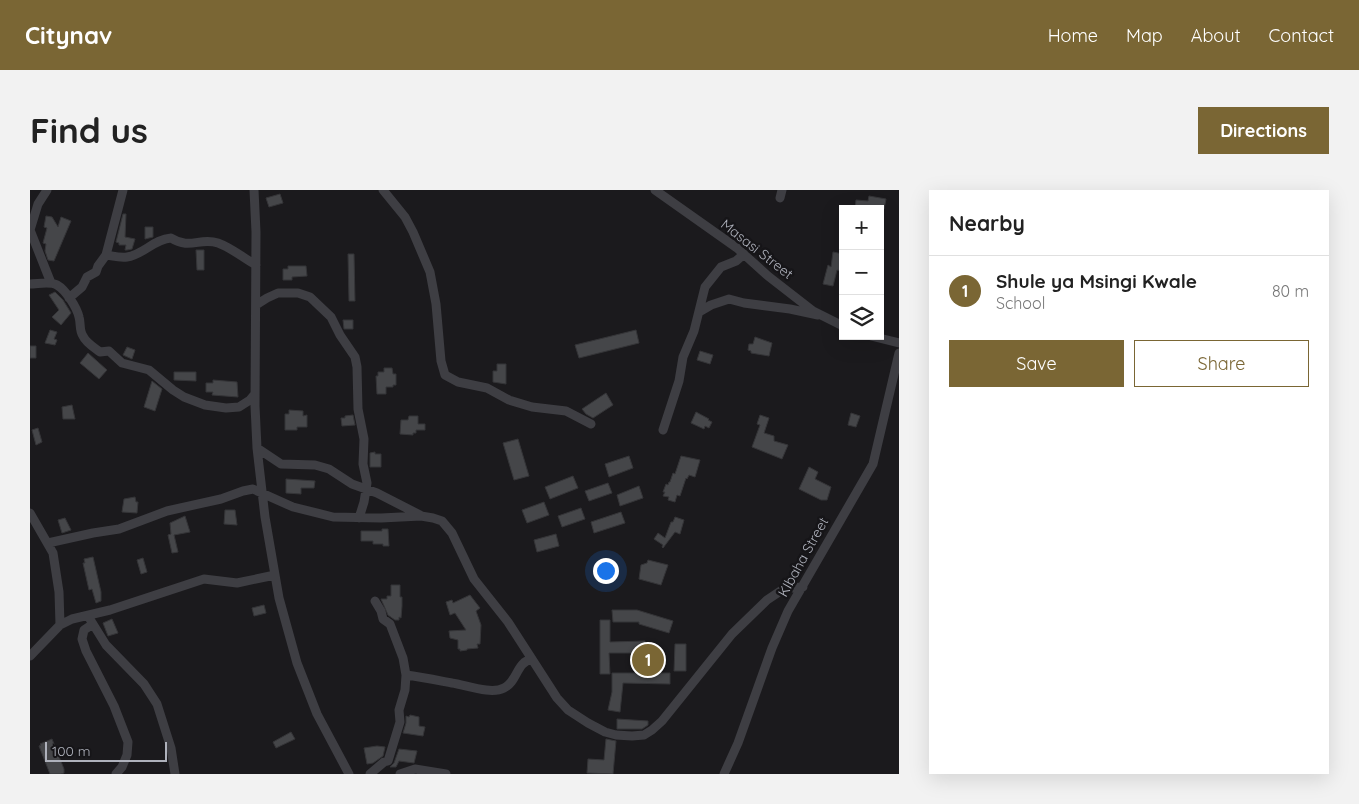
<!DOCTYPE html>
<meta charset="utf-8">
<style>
body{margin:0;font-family:Quicksand,sans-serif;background:#f2f2f2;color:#222}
.controls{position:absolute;right:15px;top:15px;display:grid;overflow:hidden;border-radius:0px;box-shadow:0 5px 20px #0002}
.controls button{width:45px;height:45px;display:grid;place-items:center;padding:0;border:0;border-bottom:1px solid #e0e0e0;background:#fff;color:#222;font:25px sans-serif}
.scale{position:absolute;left:15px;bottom:12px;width:122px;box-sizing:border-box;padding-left:5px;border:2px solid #aeb1bb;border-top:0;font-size:14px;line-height:18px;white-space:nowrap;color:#aeb1bb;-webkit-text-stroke:4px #161518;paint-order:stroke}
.you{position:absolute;left:575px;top:380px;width:18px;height:18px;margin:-12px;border:4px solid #fff;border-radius:50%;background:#1a73e8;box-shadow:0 0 0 8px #1a73e833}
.badge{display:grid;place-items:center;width:32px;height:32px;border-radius:50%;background:#7a6634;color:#fff;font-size:16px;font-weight:700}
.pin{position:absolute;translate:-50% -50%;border:2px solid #fff;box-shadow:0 1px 5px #0006}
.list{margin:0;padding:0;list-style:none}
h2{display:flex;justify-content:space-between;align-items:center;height:65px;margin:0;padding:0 20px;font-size:21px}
h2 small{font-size:16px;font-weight:400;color:#767676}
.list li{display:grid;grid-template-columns:32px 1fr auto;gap:15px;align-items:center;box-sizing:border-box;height:70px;padding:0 20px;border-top:1px solid #e0e0e0}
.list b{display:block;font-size:19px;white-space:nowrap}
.list p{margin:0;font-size:16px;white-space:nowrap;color:#767676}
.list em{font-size:16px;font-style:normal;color:#767676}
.actions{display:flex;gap:10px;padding:15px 20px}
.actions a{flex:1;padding:11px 0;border:1px solid #7a6634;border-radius:0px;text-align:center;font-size:18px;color:#7a6634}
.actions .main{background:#7a6634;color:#fff}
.icon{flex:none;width:28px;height:28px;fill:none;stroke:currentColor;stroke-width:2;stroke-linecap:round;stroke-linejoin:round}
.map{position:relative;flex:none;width:869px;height:584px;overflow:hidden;border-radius:0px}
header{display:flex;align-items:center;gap:30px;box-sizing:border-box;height:70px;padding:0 25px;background:#7a6634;color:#fff}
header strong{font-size:24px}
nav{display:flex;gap:28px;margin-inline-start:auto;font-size:18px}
.intro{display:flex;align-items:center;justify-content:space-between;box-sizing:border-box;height:120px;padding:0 30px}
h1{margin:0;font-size:35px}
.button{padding:12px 22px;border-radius:0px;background:#7a6634;color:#fff;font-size:18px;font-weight:700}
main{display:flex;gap:30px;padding:0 30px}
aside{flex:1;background:#fff;border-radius:0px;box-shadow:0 5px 20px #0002}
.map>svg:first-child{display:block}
.building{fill:#454649;stroke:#353538}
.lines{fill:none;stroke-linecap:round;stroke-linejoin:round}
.minor{stroke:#3e3e43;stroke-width:9}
.labels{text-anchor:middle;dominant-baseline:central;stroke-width:5;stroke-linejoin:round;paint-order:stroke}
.street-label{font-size:14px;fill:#aeb1bb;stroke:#161518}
</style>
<header>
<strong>Citynav</strong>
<nav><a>Home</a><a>Map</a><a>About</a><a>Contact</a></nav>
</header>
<div class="intro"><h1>Find us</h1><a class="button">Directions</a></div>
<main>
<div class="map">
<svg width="869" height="584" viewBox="0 0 869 584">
<rect width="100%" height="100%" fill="#1b1a1d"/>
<path class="building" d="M250 4 253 13 239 17 236 8Z
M839 6 856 9 854 19H825L826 10 838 11Z
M93 24H96L95 47 105 49 102 59 97 60H95L96 55H89V53L86 52Z
M16 26 22 27 28 37 31 27 41 31 24 71 18 70 15 61 16 54 13 53 17 38 14 37Z
M115 37H123V47L115 49Z
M166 60H174V80H167Z
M803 62 813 64V75L811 81 807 80 803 96 793 94 798 75 801 77Z
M318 64H324L325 111H319Z
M258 76H276L277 86 262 87V90H253V79H258Z
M25 102 33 110 41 123 31 135 22 127 29 120 19 105Z
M313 130H323V139H314Z
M20 140 27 142 24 149 27 150 25 155 15 153Z
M606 140 609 153 549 168 545 155Z
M725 147 742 153 739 166 721 163V161L718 160 719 154H723Z
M0 156H6V168H0Z
M97 157 105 160 102 169 93 165Z
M670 161 683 165 680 174 667 170Z
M58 163 77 180 69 189 50 173Z
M467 174H476V194L463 192V181H467Z
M354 178H362L363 184H366V195H363V197H356V204H347L346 186H348V182H354Z
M144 182H166V191L144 190Z
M183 190 207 192 208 207 182 205 183 202H176V193H183Z
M122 191 132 199 125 221 114 217Z
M576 203 583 215 563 228 556 224 552 219Z
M42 215 45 229H33L32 217Z
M259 220 273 221V226L277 225V237H267V240H255V224H259Z
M666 222 679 229 678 230 682 232 679 238 675 236 674 239 661 233Z
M821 223 830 226 826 237 818 235Z
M323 225 325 235 312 236 311 228H315V226Z
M730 225 739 228 734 243 744 246V251L758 255 752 269 722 257 730 235 727 234Z
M379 226H388V234H395V240H386V243H383V245L370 244 371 230H378Z
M8 238 12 252 6 255 2 240Z
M488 249 499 286 484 290 473 253Z
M345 262V264H351V277H340V263Z
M599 266 603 278 579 287 575 274Z
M651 266 670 270 665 287 659 285 657 289 656 288 650 306 647 305 645 312 638 310 639 307 633 306 635 302H633L636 294 638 295 639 292H640L643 283 645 284Z
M779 277 788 282 785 289 801 297 797 310H791L769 299Z
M543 286 548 298 520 309 515 297Z
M256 289 285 291 284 298H271V304L256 303Z
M578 293 582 303 559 311 555 301Z
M609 296 613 308 590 316 587 305Z
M105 307 106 312H108L107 323 92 322 94 309Z
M514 312 519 325 497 333 492 320Z
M551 318 555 329 532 337 528 326Z
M195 320H205L207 335 194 334Z
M591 322 595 333 564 343 561 332Z
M155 326 160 342 144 345 148 362 142 363 138 345 141 344 140 333Z
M645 327 654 330 650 344 645 342 633 358 632 357 633 355 624 349 628 343 635 348 641 332H643Z
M35 328 41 340 32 343 28 330Z
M352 339H358L359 356H353V354H343V351H331V341H352Z
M526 344 529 356 507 362 504 350Z
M63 367 71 402V411L66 413 62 399 59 400 53 373H55L54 369Z
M113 368 117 382 111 384 107 370Z
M618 370 638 375 631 395 609 389 611 375 617 373Z
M361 395H370V407H372V416L371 428 369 427V430H365L358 425 351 409H357V406H361Z
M440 405 450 418 446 421 451 435 450 454H447L448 458 437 459V460L430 461V459H428V450L420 448 419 441 436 440 425 423 420 425 416 412 422 410 423 413Z
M234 415 236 423 224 426 222 418Z
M582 420H607L643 431 639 443 609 434V432H583Z
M82 429 88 443 78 446 73 433Z
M570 430H580V452L615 451V463H579L580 484H570Z
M645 454H656V481H644Z
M582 483H640V494L593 493 590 522 578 520 582 502Z
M380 525 389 527V536L395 537 393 546 373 543 376 533V526L379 527Z
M587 529 618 531V535L612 539H587Z
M261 542 265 549 246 558 243 552Z
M22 549 34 579V583L31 584H20L9 556 11 555 10 554Z
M576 549 586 551 583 584 557 583 558 569 574 570Z
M347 556 355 557 353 566 343 573 337 574 334 558Z
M369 559 387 561 384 573 369 571 366 577H360L364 573Z"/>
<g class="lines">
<path class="minor" d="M224 0 226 42 225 216 227 258 235 327 249 408 267 473 287 524 319 584
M353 0 375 27 383 42 400 82 406 114 411 171 415 185 428 192 457 198 479 210 502 217 536 221 561 234
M625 0 707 58 738 86 783 121 813 136
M750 8 752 0
M0 40 21 93
M0 40 8 14 17 0
M76 65C83 66 90 68 97 67 113 65 124 49 141 48 160 60 170 47 188 53 202 58 213 68 226 75
M0 94C8 94 20 91 27 95 36 100 47 118 49 127 51 133 49 141 53 146 56 153 65 158 70 162L79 161 92 173 119 180 143 200 154 207 175 215 196 218 209 217 220 210 225 204
M39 108 52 97 57 87 66 82 68 76 76 65 93 0
M226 115 237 108 248 103H268L280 107 301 127 310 145 325 167 327 177 328 219 334 249 333 274 337 293 334 312 329 328
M669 122 681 115 699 109 714 113 760 119 788 125
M841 146 869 153
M633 240 649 191 653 167 664 141 675 97 691 77 706 71 714 64
M227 258 251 274 285 275 299 279 322 294 347 303 390 325
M0 323 23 363 29 402 30 435
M18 353 63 343 89 339 137 321 191 309 213 301 223 299 263 317 303 327 351 328 391 326 403 328 412 331 422 343 444 389 478 432 527 508 538 520 558 533 575 542 586 545 602 546 614 545 622 540 632 531 702 444 737 410 755 398 773 397
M58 426 76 455 114 494 127 514 141 558 145 584
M63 434 54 440 52 449 56 461 84 516 98 552 97 565 92 577 86 584
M0 466 30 435 42 429 80 420 174 389 207 393 245 385
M376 485C391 487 406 490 422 493 436 495 461 505 474 498 488 491 486 472 502 469
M340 584 354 572 358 571 370 532 369 520 375 500 376 485 373 468 360 434 353 429 351 421 345 411
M370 584 385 579 416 584
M694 584 708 553 742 458 758 421 843 274 869 163"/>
</g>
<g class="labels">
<g class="street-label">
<text transform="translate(727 59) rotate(38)">Masasi Street</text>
<text transform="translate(773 367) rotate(-61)">KIbaha Street</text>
</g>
</g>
</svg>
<div class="controls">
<button>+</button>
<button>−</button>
<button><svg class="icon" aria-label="layers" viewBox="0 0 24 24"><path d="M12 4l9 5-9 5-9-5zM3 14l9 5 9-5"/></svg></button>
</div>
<div class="scale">100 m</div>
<div class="you"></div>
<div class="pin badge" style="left:618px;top:470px">1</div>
</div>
<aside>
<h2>Nearby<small></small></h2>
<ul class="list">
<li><span class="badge">1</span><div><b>Shule ya Msingi Kwale</b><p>School</p></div><em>80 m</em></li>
</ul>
<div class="actions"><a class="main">Save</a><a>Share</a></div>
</aside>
</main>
